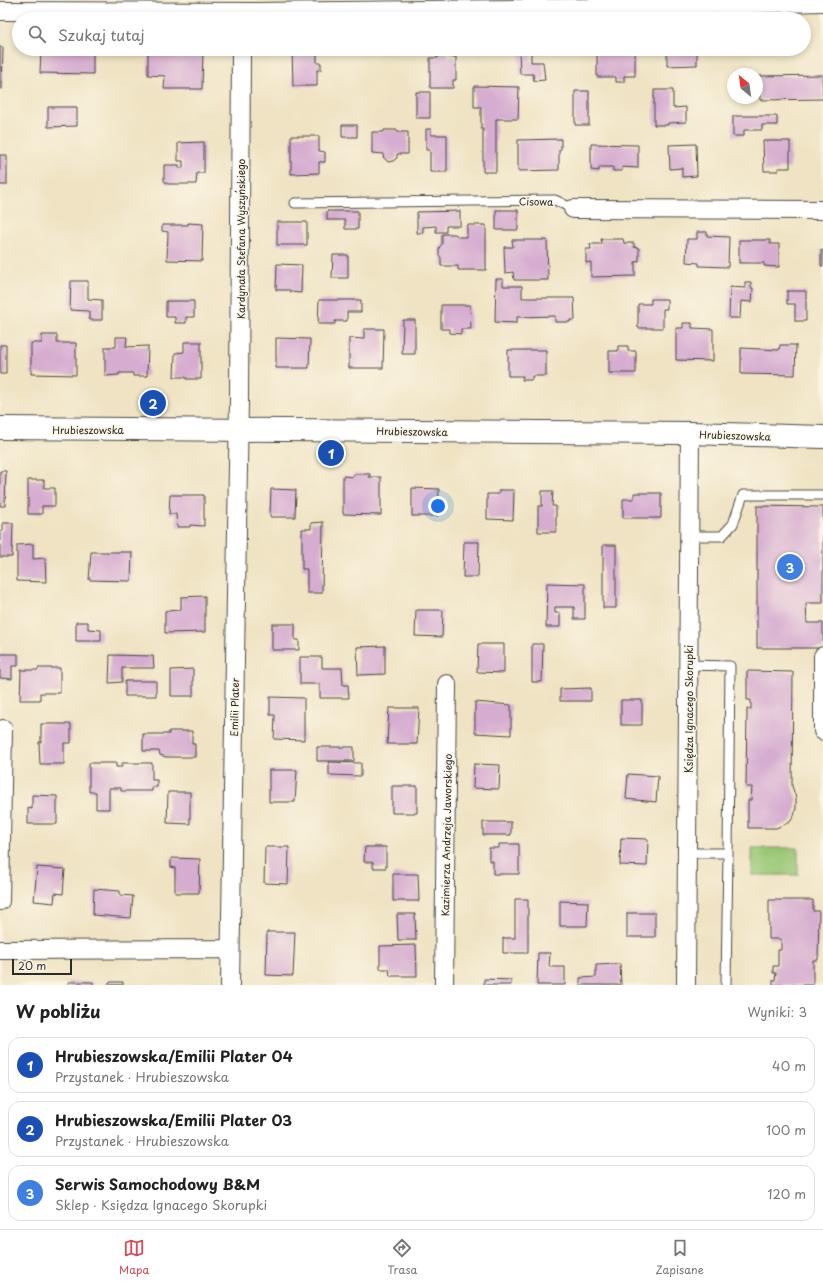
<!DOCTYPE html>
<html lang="pl">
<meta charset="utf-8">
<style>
body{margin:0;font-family:"Playpen Sans",sans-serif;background:#f6f6f6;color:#222}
.compass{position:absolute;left:727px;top:68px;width:36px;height:36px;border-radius:50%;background:#fff;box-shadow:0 2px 6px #0003;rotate:331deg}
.scale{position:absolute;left:12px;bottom:10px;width:60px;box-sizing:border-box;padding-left:4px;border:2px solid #2b2b2b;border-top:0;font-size:11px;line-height:14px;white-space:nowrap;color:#2b2b2b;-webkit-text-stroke:3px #fcf5e5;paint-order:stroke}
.you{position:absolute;left:438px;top:506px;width:14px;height:14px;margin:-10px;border:3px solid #fff;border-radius:50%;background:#1a73e8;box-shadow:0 0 0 6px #1a73e833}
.badge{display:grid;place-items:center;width:26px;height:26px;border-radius:50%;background:#d1495b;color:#fff;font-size:13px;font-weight:700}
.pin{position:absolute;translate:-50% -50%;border:2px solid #fff;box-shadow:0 1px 4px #0006}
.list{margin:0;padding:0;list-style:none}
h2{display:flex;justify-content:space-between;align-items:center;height:52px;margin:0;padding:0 16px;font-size:17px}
h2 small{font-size:13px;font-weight:400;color:#767676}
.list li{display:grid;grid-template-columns:26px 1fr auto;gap:12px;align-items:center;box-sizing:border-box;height:56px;margin:0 8px 8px;padding:0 8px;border:1px solid #e0e0e0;border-radius:12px}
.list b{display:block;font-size:15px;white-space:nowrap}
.list p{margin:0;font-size:13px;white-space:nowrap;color:#767676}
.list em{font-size:13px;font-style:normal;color:#767676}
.icon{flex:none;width:22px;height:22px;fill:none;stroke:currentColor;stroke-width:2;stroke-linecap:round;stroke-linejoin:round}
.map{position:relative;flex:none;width:823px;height:985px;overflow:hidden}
.search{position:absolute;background:#fff;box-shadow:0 2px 6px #0003;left:12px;right:12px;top:12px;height:44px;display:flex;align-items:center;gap:10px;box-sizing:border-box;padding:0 14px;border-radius:22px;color:#767676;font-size:15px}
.sheet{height:244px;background:#fff}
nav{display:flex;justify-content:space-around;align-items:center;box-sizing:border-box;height:56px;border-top:1px solid #e0e0e0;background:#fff;font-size:11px;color:#767676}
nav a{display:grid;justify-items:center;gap:2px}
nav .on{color:#d1495b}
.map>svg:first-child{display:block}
.green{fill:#99c775;stroke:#627950}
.building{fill:#d6acd0}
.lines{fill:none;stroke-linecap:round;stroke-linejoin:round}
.lane-casing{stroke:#484742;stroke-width:11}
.street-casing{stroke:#484742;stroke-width:20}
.secondary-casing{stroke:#484742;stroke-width:24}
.lane{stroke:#fff;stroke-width:9}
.street{stroke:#fff;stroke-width:18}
.secondary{stroke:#fff;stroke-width:22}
.labels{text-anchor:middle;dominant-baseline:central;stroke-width:3;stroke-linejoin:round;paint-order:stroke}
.street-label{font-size:10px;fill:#2b2b2b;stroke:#fcf5e5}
</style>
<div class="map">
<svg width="823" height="985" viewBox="0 0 823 985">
<rect width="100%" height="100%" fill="#fcf5e5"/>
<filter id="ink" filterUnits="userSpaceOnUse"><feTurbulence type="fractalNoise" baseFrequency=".025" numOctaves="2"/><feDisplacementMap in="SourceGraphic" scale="8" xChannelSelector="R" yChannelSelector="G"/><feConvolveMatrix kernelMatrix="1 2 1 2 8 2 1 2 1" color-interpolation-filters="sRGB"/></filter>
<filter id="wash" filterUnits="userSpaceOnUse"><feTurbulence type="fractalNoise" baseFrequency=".012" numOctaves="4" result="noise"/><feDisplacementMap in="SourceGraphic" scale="16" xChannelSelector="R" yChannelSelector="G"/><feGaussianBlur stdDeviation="0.9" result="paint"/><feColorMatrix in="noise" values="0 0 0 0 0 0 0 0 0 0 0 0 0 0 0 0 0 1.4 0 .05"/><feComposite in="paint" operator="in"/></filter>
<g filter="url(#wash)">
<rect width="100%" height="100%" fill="#efe3c3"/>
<path class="green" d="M752 848H798V875H752Z"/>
<g id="blocks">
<path class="building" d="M0 47H3L2 89H0Z
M41 49H93V74L40 73Z
M148 49 203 50 202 89H164L165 76 148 75Z
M292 49H317V63H321V70H317V86H293Z
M438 49H448V57H456V80H453V88H430V58H438Z
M529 49H531V62H543L545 80 534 81 533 74H520L519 50Z
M597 49H635V76H624V82H616V77H597Z
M667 49H697V65L667 66Z
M822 75 823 99 760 100 759 76Z
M474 86 519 87 518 119H496V172H483V129H481V107H474Z
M654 90H673V108L686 107V122L668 123V125H654Z
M575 91H589V125H575Z
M416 92H430V118H416Z
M48 107H77V126L48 127Z
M733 116H777V125H762V130H744V136H733Z
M342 125H357V137H342Z
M426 129H431V135H447V172H430V150H426Z
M384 130H397V132H408V154H397V158L393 161 388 162 383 157 384 154 372 153V132H384Z
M291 136H319V151L325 152V162H319V173L291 174Z
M561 139V149L559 150V170L518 171V140Z
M763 141H790V168H778V171H764Z
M204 142V173H197L196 184H168L165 182 164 180V165H179V168H183V161H178V143Z
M591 144 638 145V168L622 167V171H613V167H599V171L591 170Z
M696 144 697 176 682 177V168L670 169 669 145Z
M0 155H7V185H0Z
M496 210H518V230H496Z
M327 211H358V229H345V220H327Z
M460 211V226H446V232H436V226L423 227V233H417V212Z
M277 222H307V245H277Z
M188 223 203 224 202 261 167 260 168 232 162 231V225H188Z
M467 225H486V270H458V266H441V258L439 255V248L442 244V234H455L459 237H467Z
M697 232H707V236L729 237 728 267 699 266V263L686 262 687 239H697Z
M601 239H623L624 243H634V247L639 248V261L635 262V276L591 277V262L586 263V249H591L590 244H602Z
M512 240H547L548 280H514L513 272 505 273 504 247H513Z
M739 240H770V244H779V267L764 266V263H739Z
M821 250 823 251V266H821Z
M333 255H348V278H332Z
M277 264 302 265 301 293 290 292V290H276Z
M496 279H503V286H522V298H574L575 320H570V322H555V316L517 317V323L495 322Z
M71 281H88V299L102 300V320H89V311L70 310Z
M745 282H751V288H753L752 302 741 301 740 318H729L730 287 745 288Z
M787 291H806V321H795V304H787Z
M651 299H667V309H663V328H638V304H651Z
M319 300H361V312H347V321H335V324H318Z
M166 301H194V317H186V323H175V317H166Z
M441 305H470L471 329H461V334L450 333V329H441Z
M403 320H415V354H402Z
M683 323H692V328L713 329V361L676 360V328H683Z
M364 329H384L383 368H349V338L364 339Z
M42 335H57V343H76V375L31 374V343H42Z
M116 337H127L126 347 148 346 147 376H133V373H119V375L105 376V347H116Z
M276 338 310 339 309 368H276Z
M184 342H201V379H186V377H174L175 353 184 352Z
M0 345H6V374H0Z
M780 345H796L795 375 741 374V348L779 350Z
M618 346H628V351H636V373H609V351H618Z
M508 350H546V376H532V380H522L523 376H508Z
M0 471H6L5 506H0Z
M354 474H370L369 477H381V515L343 514V476L353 477Z
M28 480H44V488H55V506H42V514H28Z
M412 488 439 489 438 516H412Z
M271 489 296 490 295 517H270Z
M499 490H514L513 520 487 519V494H499Z
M542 491H553L552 506H556V532H538V506H542Z
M634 493H661V518H623V499H634Z
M170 495H204V526L190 525V527H177L176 514H169Z
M757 506 823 507V603H806L807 623H823V648H757Z
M323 522 322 593H307V569H302V529H311V523Z
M3 523H13L12 557H0V531H3Z
M464 542H479L478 577H463Z
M33 544V559L45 558 46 582 17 581V545Z
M603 545H616V608H603Z
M91 552H132L131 581 89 580Z
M547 583 585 584V619H574V607H555V613H560V627H546Z
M205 596V632L165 633V611L181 610V597Z
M416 610H443L442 637 415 636Z
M76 622H88V629L101 630V641H76Z
M272 624H295V640H299V650H272Z
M478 644H504V673L477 672Z
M532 644H543L542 682H532Z
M385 646V674L358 675 357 647Z
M0 654H18V666H12V679L0 678Z
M110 655 153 656 154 668H122V682L109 683Z
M300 657H322V668H342L343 685H348L349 698H320V684H300Z
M38 668H60V693H40V700H20L21 670H38Z
M193 669V696H171V670Z
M747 671 793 672 792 786 796 798V808L794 816 790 822 776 828H748V800H751L752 787H746L747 709H751V700H747Z
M125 681H156V696H125Z
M591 688V701H560V689Z
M270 697 304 698V740L274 739 275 715H270Z
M621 700H642V725H621Z
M475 702 511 705V735L475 733Z
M389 708H419L417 744H387Z
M41 724H71V743H64V764H40L39 742H41Z
M169 731H192V744H195V757H166L160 755 159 751H143V734H169Z
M317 747H354V761H317Z
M329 762 361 763V776L329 775Z
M89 763H116V767H122V763H152V780H157V787H152V791H121V788H109V809H96V792H89Z
M474 764 500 765 499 789 473 788Z
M269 770H297L295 802H269Z
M628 774 658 776 656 802 626 799Z
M392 786H417V813H392Z
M168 792H190V824L167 823Z
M32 795 57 796V824H28V808L32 809Z
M483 822H511V835H483Z
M621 838 648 839 647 866 620 865Z
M499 844H519V874H493V861H489V848H499Z
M265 847H289L288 884 264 883Z
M365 847H386V868H373V862H364Z
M171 858 200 859 199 893H175V868L171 867Z
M37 867 65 869 63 894 55 893 54 903 34 901Z
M393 874H418L419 901H393Z
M94 889 120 891V895L133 896 131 918 93 915Z
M515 899H528V953H503V938H515Z
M769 900H813V911H819L818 960H813V985H773V980H775L776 973H773V966H778V950H781V939H769Z
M560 901 588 902 587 926H560Z
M627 913H655V937H627Z
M397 914H415L416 940H398Z
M267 932H295L293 976 266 975Z
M416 945 417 976H390L389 969H380V946Z
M538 953H550L549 967H565V985H537Z
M620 964 621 985H580V978L596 977V965Z
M484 979 511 980V985H484Z
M68 982H93V985H68Z
M109 982H123V985H109Z"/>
</g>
</g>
<g filter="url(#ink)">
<use href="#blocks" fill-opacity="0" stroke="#484742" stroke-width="1"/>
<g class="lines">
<defs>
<path id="lane" d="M295 203 555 200 573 209
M689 536H722L733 524 743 495H823
M687 853H728L730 666 688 665
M726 985 728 853"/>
<path id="street" d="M0 11 255 12 598 8 823 2
M573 209 823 210
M823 656V731
M0 901 3 729
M0 950 230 949
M230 985 239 400 241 49
M444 985 447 684
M686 985 690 433"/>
<path id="secondary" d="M0 428 690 433 823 437"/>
</defs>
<use href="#lane" class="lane-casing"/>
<use href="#street" class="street-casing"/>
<use href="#secondary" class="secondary-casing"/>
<use href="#lane" class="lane"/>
<use href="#street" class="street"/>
<use href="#secondary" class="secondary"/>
</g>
</g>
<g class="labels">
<g class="street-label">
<text transform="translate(536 201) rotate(1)">Cisowa</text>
<text transform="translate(240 239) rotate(-90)">Kardynała Stefana Wyszyńskiego</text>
<text x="88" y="429">Hrubieszowska</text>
<text transform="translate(412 431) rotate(1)">Hrubieszowska</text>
<text transform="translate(735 435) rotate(2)">Hrubieszowska</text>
<text transform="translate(234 707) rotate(-89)">Emilii Plater</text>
<text transform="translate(688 709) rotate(-90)">Księdza Ignacego Skorupki</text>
<text transform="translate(446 835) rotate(-89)">Kazimierza Andrzeja Jaworskiego</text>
</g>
</g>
</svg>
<svg class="compass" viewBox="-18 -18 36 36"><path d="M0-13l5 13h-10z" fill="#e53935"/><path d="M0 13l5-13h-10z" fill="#767676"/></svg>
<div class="scale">20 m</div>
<div class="you"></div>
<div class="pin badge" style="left:331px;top:453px;background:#1a4fb4">1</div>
<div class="pin badge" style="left:153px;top:403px;background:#1a4fb4">2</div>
<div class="pin badge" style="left:790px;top:567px;background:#3f7fe0">3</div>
<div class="search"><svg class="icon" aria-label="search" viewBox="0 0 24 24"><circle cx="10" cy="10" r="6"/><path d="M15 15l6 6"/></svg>Szukaj tutaj</div>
</div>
<section class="sheet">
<h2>W pobliżu<small>Wyniki: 3</small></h2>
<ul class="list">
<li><span class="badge" style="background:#1a4fb4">1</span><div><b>Hrubieszowska/Emilii Plater 04</b><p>Przystanek · Hrubieszowska</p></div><em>40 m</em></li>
<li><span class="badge" style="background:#1a4fb4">2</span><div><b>Hrubieszowska/Emilii Plater 03</b><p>Przystanek · Hrubieszowska</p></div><em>100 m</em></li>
<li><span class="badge" style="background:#3f7fe0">3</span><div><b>Serwis Samochodowy B&amp;M</b><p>Sklep · Księdza Ignacego Skorupki</p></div><em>120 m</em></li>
</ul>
</section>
<nav>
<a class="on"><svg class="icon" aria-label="map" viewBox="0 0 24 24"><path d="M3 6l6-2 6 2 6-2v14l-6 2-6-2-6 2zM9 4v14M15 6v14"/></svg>Mapa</a>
<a><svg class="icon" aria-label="directions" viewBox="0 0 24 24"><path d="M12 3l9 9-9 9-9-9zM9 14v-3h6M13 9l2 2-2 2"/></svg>Trasa</a>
<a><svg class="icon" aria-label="saved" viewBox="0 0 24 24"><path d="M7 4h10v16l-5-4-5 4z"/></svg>Zapisane</a>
</nav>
